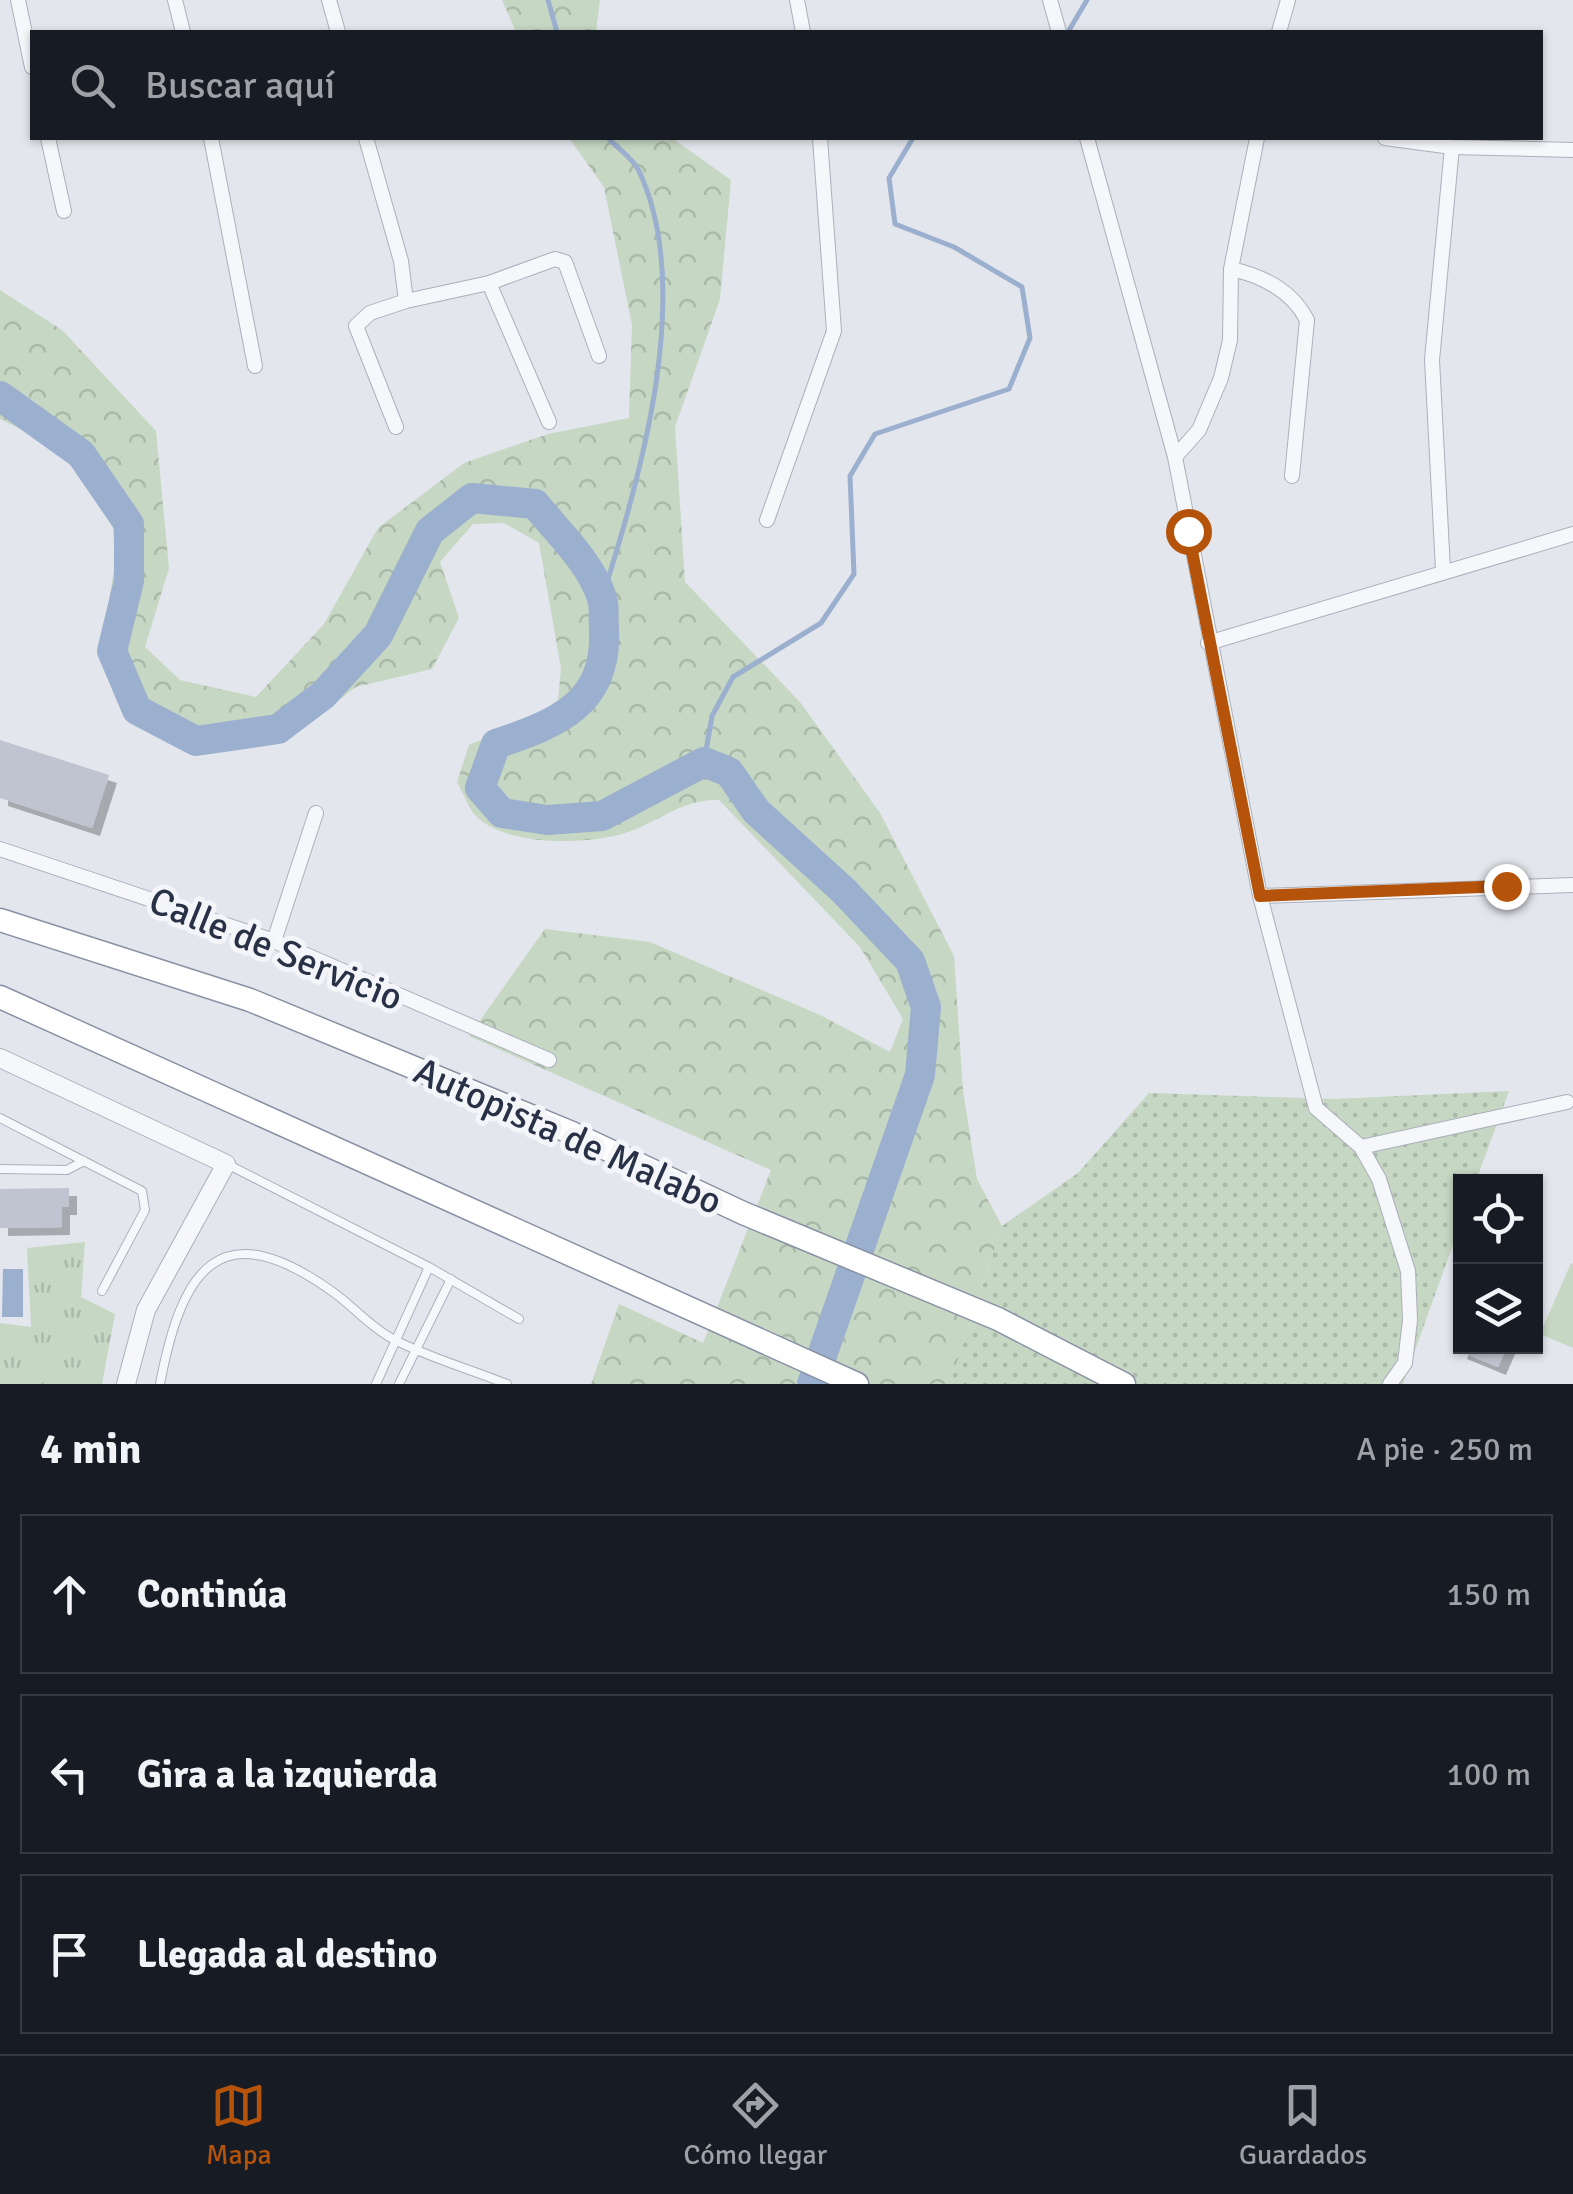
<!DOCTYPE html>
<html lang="es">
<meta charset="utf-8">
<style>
body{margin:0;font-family:Signika,sans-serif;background:#20242c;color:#f1f3f6}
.controls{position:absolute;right:30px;bottom:30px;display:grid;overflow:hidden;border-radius:0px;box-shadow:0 2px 8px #0004}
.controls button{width:90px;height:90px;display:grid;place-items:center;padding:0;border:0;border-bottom:2px solid #363941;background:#171b24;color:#f1f3f6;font:50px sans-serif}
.stop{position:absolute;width:30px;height:30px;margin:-22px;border:8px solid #b45309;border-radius:50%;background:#fff}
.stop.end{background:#b45309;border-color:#fff;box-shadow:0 2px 10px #0008}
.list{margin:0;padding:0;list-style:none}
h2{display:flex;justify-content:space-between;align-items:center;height:130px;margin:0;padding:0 40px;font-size:42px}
h2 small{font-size:32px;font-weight:400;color:#9ea1a6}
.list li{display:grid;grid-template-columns:65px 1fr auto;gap:30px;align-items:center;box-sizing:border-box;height:160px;margin:0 20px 20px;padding:0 20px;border:2px solid #363941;border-radius:0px}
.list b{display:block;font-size:38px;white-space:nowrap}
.list em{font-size:32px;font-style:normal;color:#9ea1a6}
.icon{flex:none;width:55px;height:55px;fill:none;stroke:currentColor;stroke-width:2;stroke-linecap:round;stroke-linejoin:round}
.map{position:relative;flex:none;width:1573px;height:1384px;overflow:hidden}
.search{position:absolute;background:#171b24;box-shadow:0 2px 8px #0004;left:30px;right:30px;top:30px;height:110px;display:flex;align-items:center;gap:25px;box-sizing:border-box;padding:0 35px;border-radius:0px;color:#9ea1a6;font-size:38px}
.sheet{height:670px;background:#171b24}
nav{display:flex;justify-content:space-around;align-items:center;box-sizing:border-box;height:140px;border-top:2px solid #363941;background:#171b24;font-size:28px;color:#9ea1a6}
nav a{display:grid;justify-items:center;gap:5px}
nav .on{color:#b45309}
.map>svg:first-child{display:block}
.grass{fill:url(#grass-dots)}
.forest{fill:url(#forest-crowns)}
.park{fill:url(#park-tufts)}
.pitch{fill:#c6d7c3}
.water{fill:#9bafcf}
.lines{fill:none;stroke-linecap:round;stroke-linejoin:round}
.stream{stroke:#9bafcf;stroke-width:5}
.river{stroke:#9bafcf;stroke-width:30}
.building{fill:#c0c4d0;filter:url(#shadow)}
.service-casing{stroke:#abb0ba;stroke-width:10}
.minor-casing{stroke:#abb0ba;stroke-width:16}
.tertiary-casing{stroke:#abb0ba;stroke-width:20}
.trunk-casing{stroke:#8991a4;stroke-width:25}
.service{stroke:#f6f7fa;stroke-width:8}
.minor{stroke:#f6f7fa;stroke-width:14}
.tertiary{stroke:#f6f7fa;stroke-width:18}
.trunk{stroke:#fff;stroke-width:22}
.route{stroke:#b45309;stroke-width:12}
.labels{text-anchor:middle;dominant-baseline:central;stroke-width:10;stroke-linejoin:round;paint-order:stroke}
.street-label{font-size:38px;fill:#293146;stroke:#f3f5f9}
</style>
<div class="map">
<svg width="1573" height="1384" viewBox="0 0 1573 1384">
<defs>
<pattern id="grass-dots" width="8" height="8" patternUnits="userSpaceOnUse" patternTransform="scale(2.5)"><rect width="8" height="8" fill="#c6d7c3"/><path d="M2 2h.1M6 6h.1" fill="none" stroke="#aab9a9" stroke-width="1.8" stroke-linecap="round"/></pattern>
<pattern id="forest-crowns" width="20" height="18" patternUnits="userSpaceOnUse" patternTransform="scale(2.5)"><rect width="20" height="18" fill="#c6d7c3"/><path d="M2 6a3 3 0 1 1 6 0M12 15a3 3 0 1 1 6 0" fill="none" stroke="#aab9a9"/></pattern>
<pattern id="park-tufts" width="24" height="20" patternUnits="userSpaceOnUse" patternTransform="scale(2.5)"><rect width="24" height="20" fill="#c6d7c3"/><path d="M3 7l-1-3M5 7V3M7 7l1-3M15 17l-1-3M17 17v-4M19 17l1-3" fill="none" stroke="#aab9a9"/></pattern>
<filter id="shadow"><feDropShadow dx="8" dy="8" stdDeviation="0" flood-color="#0004"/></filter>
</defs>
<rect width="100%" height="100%" fill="#e3e6ec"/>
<path class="grass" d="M1509 1091 1476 1181 1460 1182V1225L1403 1384H950L1002 1226 1078 1173 1149 1093 1334 1099Z"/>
<path class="forest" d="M502 0H600L596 32H516Z
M569 138H672L731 180 720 299 675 427 685 582 800 702 880 813 954 956 963 1091 977 1179 1002 1226 950 1384H591L619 1304 703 1343 771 1170 469 1036 545 929 650 942 820 1015 890 1052 903 1019 860 947 719 800C681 798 654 826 618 835 581 845 504 845 476 816 468 808 463 792 457 782L469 745 537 716 558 700 561 668 539 543 504 523 473 524 440 562 459 618 432 669 356 687 303 727 263 746 204 750 130 721 101 660 115 561 111 503 75 456 0 419V290L62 330 156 431 169 568 145 647 180 680 256 697 324 624 378 528 464 463 548 434 629 418 632 325 604 187Z"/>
<path class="park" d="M85 1242 81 1297 115 1314 102 1384H0V1323L31 1327 27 1248Z"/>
<path class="pitch" d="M1571 1263 1573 1264V1348L1540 1334Z"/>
<path class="water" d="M3 1269H23V1317H2Z"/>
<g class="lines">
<path class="stream" d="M548 0 557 32
M1068 32 1087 0
M602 598C640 480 695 290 639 171 633 158 617 148 608 138
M704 762 712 716 733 677 821 623 854 574 850 476 875 434 1009 389 1030 338 1022 287 954 247 895 224 889 178 913 138"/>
<path class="river" d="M0 396 81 454 129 524V581L112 651 137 710 196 741 278 729 323 695 378 635 430 531 472 498 535 504C557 531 591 563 602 598 605 606 603 619 604 628 608 704 558 723 496 744L480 788 502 813 547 820 602 816 704 762 729 772 756 811 844 891 910 961 926 1007 920 1075 812 1384"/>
</g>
<path class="building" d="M0 740 109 775 92 828 0 798Z
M69 1188V1207H62V1227L0 1228V1189Z
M1461 1346H1507L1498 1367 1459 1351Z"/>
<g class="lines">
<defs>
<path id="service" d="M0 1118 142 1191 145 1210 102 1291
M227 1164 429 1267 519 1319
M0 1169 67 1170 84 1161
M160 1384C182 1268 220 1211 333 1292 354 1307 370 1327 393 1339 429 1358 470 1369 507 1384
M376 1384 429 1267
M399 1384 451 1279"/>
<path id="minor" d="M18 0 32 67
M175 0 183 32
M329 0 338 32
M797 0 803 32
M1050 0 1059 32
M1279 32 1288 0
M48 138 64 211
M211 138 255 366
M366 138 401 261 406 301 489 283 555 259 565 262 599 356
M1087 138 1175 457 1260 896 1316 1108 1361 1147 1379 1179 1408 1271 1410 1320 1405 1363 1390 1384
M1385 138 1452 147 1573 150
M1231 269C1263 276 1292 291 1307 320L1292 476
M489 283 549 422
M396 427 356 326 370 313 406 301
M1175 457 1199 430 1221 378 1230 340 1231 269 1257 138
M767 520 834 331 820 138
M1443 570 1432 360 1452 147
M1208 643 1573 534
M0 849 274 941 549 1060
M1260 896 1573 885
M274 941 316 813
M1361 1147 1567 1102"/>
<path id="tertiary" d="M0 1058 226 1164 146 1310 126 1384"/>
<path id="trunk" d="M0 920 250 1000 572 1133 743 1213 998 1319 1124 1384
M0 997 857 1384"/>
</defs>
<use href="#service" class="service-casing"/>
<use href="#minor" class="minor-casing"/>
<use href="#tertiary" class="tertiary-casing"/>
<use href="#trunk" class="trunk-casing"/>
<use href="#service" class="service"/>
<use href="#minor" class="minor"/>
<use href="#tertiary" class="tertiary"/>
<use href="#trunk" class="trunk"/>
</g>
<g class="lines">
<path class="route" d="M1188 531 1260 896 1506 886"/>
</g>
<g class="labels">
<g class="street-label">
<text transform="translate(276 949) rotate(22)">Calle de Servicio</text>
<text transform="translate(568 1136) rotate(24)">Autopista de Malabo</text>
</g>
</g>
</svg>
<div class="controls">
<button><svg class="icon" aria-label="locate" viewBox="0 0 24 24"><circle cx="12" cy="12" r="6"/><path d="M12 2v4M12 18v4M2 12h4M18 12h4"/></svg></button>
<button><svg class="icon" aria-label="layers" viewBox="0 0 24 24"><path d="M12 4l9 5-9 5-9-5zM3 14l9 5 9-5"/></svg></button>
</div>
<div class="stop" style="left:1188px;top:531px"></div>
<div class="stop end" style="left:1506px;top:886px"></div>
<div class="search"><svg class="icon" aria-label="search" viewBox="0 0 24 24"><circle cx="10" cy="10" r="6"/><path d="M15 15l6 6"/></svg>Buscar aquí</div>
</div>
<section class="sheet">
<h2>4 min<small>A pie · 250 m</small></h2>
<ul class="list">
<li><svg class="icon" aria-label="ahead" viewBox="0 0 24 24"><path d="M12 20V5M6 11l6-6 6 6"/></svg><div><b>Continúa</b></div><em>150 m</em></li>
<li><svg class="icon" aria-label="left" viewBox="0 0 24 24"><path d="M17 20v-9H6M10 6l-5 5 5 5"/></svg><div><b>Gira a la izquierda</b></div><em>100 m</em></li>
<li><svg class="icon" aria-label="arrive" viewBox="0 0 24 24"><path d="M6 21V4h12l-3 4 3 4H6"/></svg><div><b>Llegada al destino</b></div></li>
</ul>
</section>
<nav>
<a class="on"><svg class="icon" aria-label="map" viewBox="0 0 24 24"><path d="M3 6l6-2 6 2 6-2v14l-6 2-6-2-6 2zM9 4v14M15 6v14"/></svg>Mapa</a>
<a><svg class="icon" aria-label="directions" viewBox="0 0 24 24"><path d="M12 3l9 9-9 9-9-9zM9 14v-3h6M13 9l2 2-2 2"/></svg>Cómo llegar</a>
<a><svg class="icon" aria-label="saved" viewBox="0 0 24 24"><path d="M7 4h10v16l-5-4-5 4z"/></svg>Guardados</a>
</nav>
